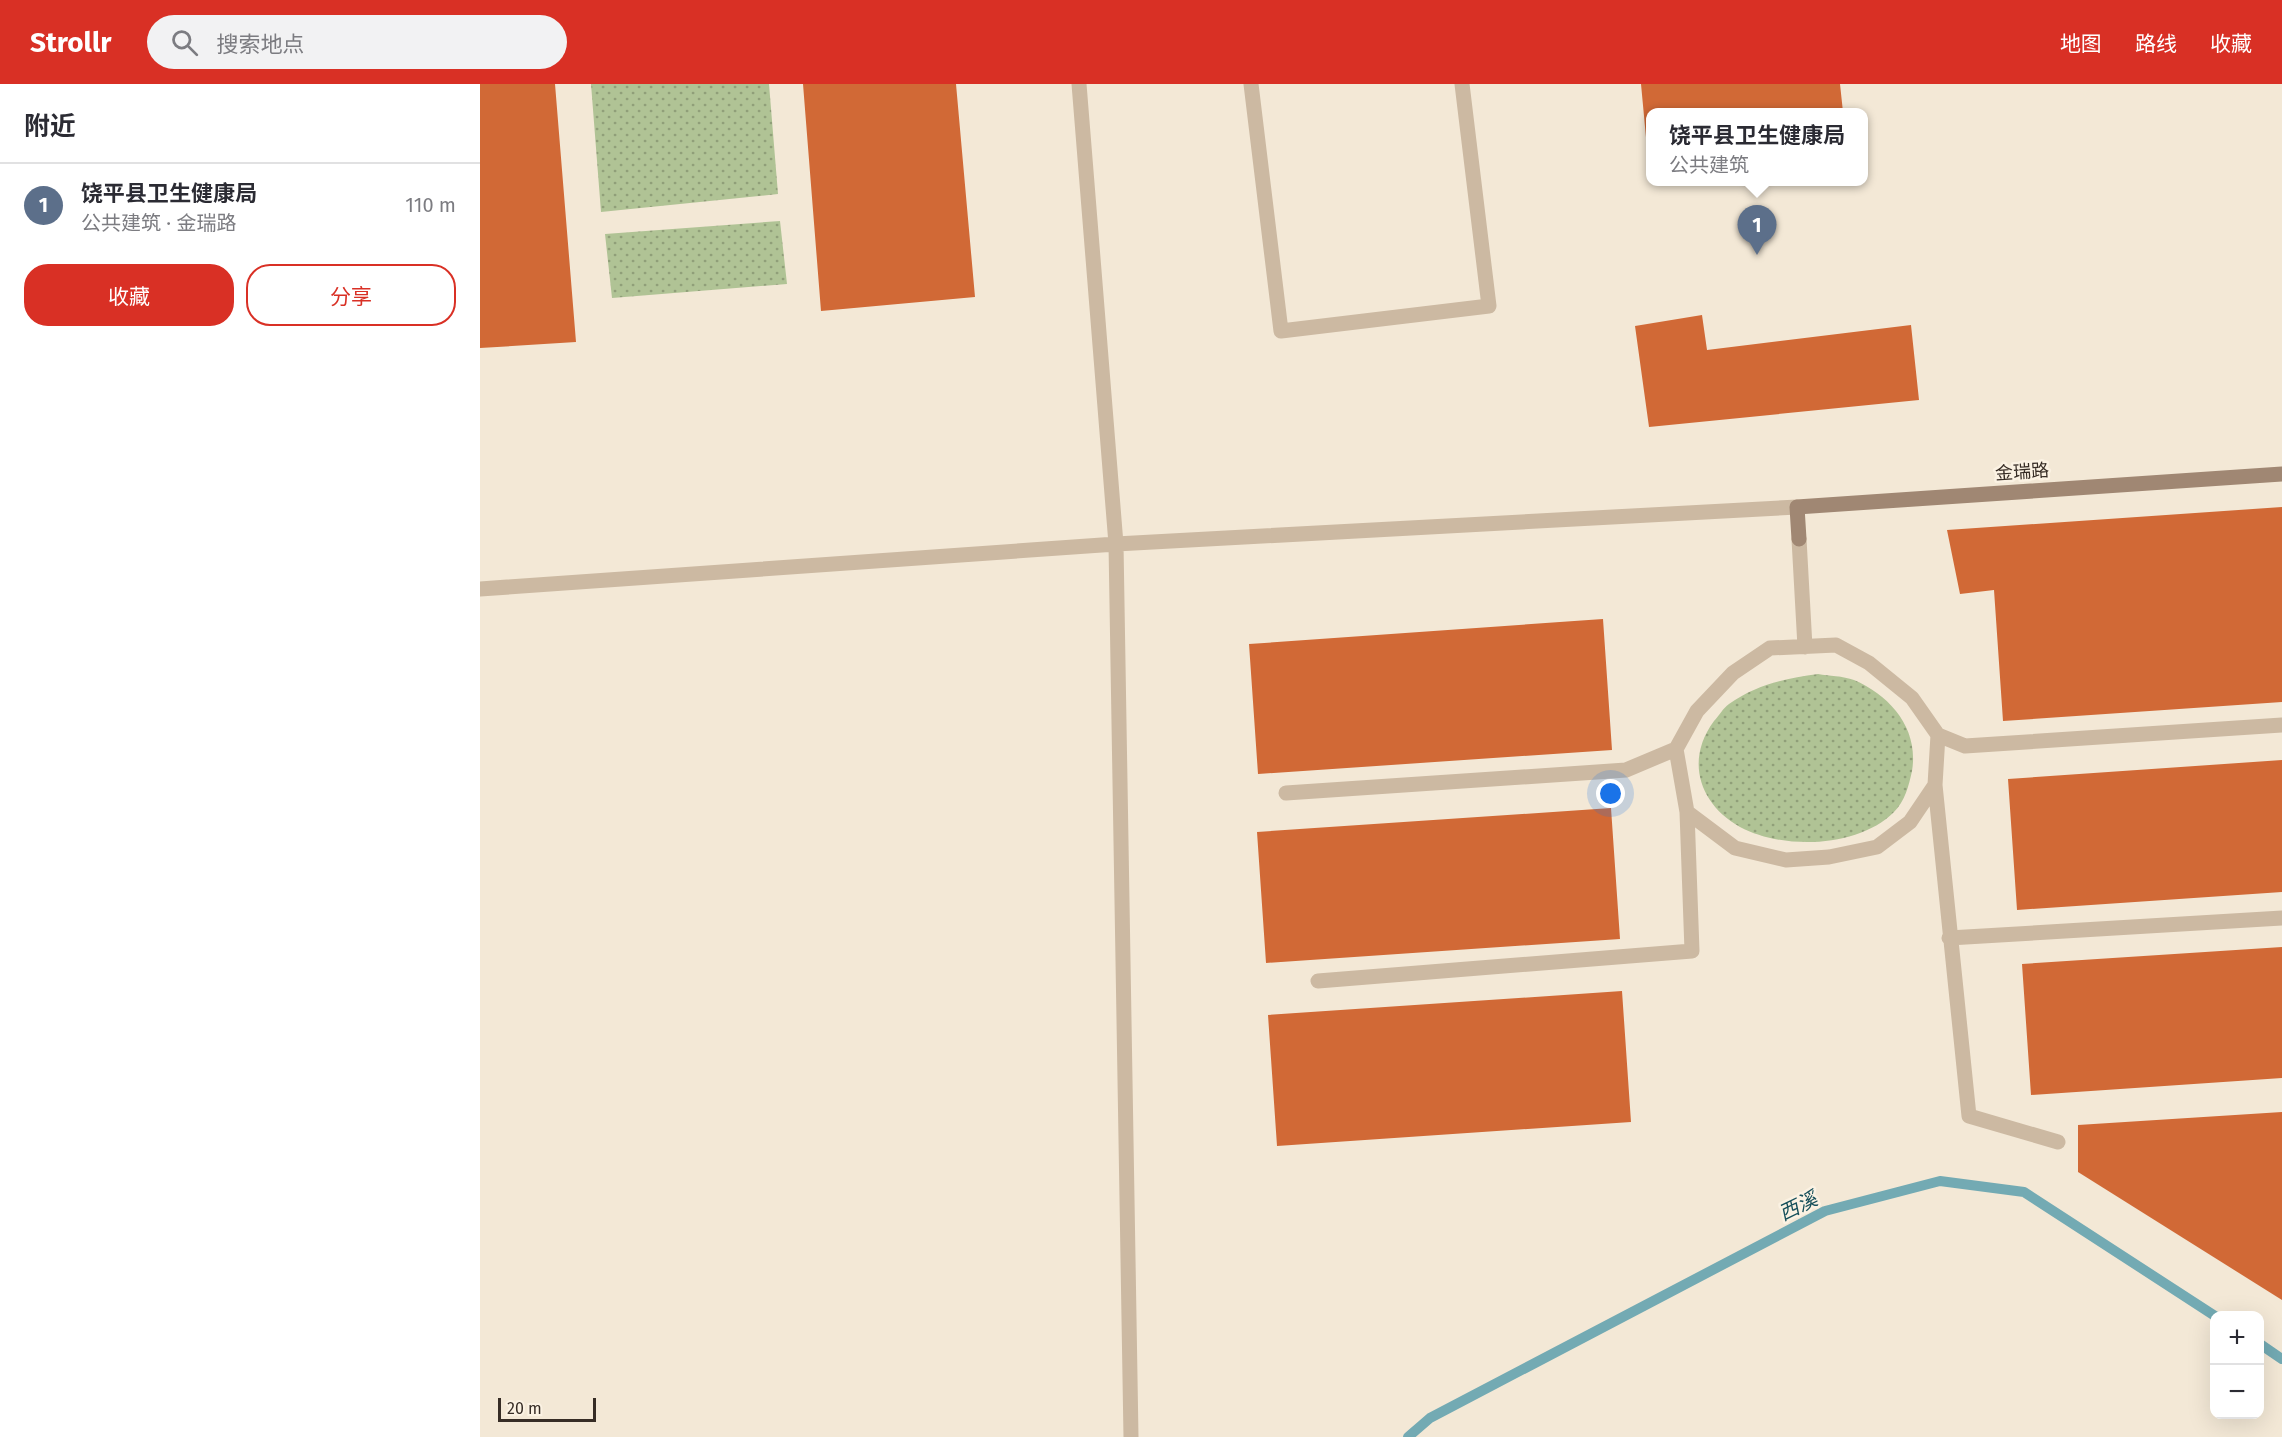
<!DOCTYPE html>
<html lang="zh">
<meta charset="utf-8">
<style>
body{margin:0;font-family:"Fira Sans","Noto Sans SC",sans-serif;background:#f2f2f3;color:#2b2b33}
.controls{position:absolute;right:18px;bottom:18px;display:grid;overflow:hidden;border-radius:12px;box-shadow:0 6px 24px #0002}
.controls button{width:54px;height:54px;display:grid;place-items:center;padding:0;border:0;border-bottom:2px solid #e1e1e2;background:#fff;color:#2b2b33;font:30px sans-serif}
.scale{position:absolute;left:18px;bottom:15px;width:98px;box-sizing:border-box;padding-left:6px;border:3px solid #362c25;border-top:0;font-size:16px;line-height:21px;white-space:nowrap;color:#362c25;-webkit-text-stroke:4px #fbf2e3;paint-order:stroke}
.you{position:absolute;left:1131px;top:710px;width:21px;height:21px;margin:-15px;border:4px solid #fff;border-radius:50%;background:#1a73e8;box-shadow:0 0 0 9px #1a73e833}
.badge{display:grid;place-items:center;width:39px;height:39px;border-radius:50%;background:#d93025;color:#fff;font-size:20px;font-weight:700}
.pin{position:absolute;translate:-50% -50px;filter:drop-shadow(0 2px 3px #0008)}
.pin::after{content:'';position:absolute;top:32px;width:21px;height:18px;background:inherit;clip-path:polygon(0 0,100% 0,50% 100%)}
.popup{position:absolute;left:1166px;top:24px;width:222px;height:78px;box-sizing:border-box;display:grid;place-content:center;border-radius:12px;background:#fff;filter:drop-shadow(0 2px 4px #0005);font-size:20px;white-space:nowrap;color:#7c7c81}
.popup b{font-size:22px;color:#2b2b33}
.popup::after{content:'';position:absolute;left:50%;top:100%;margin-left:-12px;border:12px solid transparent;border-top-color:#fff}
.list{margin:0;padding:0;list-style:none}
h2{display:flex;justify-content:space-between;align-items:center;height:78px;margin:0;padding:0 24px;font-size:26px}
h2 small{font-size:20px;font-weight:400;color:#7c7c81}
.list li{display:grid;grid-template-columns:39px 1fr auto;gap:18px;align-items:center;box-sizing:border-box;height:84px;padding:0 24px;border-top:2px solid #e1e1e2}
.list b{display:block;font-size:22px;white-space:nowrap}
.list p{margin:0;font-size:20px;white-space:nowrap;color:#7c7c81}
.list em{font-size:20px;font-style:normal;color:#7c7c81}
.actions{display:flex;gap:12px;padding:18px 24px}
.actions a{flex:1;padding:14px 0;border:2px solid #d93025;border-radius:24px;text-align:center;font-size:21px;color:#d93025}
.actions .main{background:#d93025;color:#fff}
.icon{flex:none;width:33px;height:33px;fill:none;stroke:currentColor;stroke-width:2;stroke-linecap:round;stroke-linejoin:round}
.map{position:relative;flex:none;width:1802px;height:1353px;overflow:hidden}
header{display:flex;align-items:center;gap:36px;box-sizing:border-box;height:84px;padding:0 30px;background:#d93025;color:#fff}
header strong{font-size:28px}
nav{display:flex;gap:33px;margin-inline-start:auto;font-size:21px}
.search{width:420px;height:54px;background:#f2f2f3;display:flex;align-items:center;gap:15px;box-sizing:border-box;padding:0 21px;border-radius:33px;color:#7c7c81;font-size:22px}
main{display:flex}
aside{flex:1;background:#fff}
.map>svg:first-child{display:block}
.green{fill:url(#green-dots)}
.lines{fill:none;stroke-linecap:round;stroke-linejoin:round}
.stream{stroke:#73aab3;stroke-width:10}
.building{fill:#d16936}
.lane{stroke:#ccb9a2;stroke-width:15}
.secondary{stroke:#a08773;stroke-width:15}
.labels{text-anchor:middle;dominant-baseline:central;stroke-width:5;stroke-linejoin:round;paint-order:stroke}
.street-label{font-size:18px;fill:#362c25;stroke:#fbf2e3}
.water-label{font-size:20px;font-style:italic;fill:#17505b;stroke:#fbf2e3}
</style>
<header>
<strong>Strollr</strong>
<div class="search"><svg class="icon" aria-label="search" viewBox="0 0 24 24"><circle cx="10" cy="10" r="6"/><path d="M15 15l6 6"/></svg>搜索地点</div>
<nav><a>地图</a><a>路线</a><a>收藏</a></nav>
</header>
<main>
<aside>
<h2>附近<small></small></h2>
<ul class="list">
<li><span class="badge" style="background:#5c6f8a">1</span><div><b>饶平县卫生健康局</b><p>公共建筑 · 金瑞路</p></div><em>110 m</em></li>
</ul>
<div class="actions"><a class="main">收藏</a><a>分享</a></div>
</aside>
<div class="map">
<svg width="1802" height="1353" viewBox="0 0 1802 1353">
<defs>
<pattern id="green-dots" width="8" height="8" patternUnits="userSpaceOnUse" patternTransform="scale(1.5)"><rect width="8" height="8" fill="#b0c395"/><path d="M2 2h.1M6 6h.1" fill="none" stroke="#909f79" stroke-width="1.8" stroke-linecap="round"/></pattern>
</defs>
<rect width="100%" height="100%" fill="#f3e8d6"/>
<path class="green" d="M111 0H289L298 110 121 128Z
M300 137 307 200 132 214 125 150Z
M1338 590C1349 592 1363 592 1374 596 1411 612 1439 645 1432 687 1429 701 1425 717 1414 728 1378 764 1303 766 1260 743 1219 720 1205 676 1234 637 1239 632 1243 624 1249 620 1278 600 1304 595 1338 590Z"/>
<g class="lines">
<path class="stream" d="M1780 1260 1802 1275
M928 1353 950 1334 1345 1127 1460 1097 1544 1108 1735 1232"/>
</g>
<path class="building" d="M0 0H75L96 258 0 264Z
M323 0H476L495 213 341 227Z
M1161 0H1360L1363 28H1170V64H1167Z
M1222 231 1227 266 1431 241 1439 316 1169 343 1155 242Z
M1802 423V618L1523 637 1514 506 1480 510 1467 446Z
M1123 535 1132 666 778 690 769 560Z
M1802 676V808L1537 826 1528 695Z
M1131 724 1140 855 786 879 777 748Z
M1802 863V994L1551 1011 1542 880Z
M1142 907 1151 1038 797 1062 788 931Z
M1802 1028V1216L1598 1088V1041Z"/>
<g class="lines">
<path class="lane" d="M599 0 636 460 651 1353
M771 0 801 247 1009 222 982 0
M1319 455 1325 563
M0 505 636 460 1317 423
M1356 561 1389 579 1432 614 1458 651 1455 701 1430 738 1397 763 1349 773 1306 776 1255 764 1207 728 1196 665 1217 627 1253 589 1290 564Z
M1458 651 1485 662 1802 641
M1455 701 1489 1032 1578 1058
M806 709 1146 686 1196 665
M1469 854 1802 834
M838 897 1212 867 1207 728"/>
<path class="secondary" d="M1319 455 1317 423 1802 390"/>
</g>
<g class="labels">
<g class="street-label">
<text transform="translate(1542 388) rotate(-4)">金瑞路</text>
</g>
<g class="water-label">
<text transform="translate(1318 1122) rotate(-26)">西溪</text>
</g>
</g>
</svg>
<div class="controls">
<button>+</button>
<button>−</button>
</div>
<div class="scale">20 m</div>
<div class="you"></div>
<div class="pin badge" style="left:1277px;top:171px;background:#5c6f8a">1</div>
<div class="popup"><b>饶平县卫生健康局</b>公共建筑</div>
</div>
</main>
